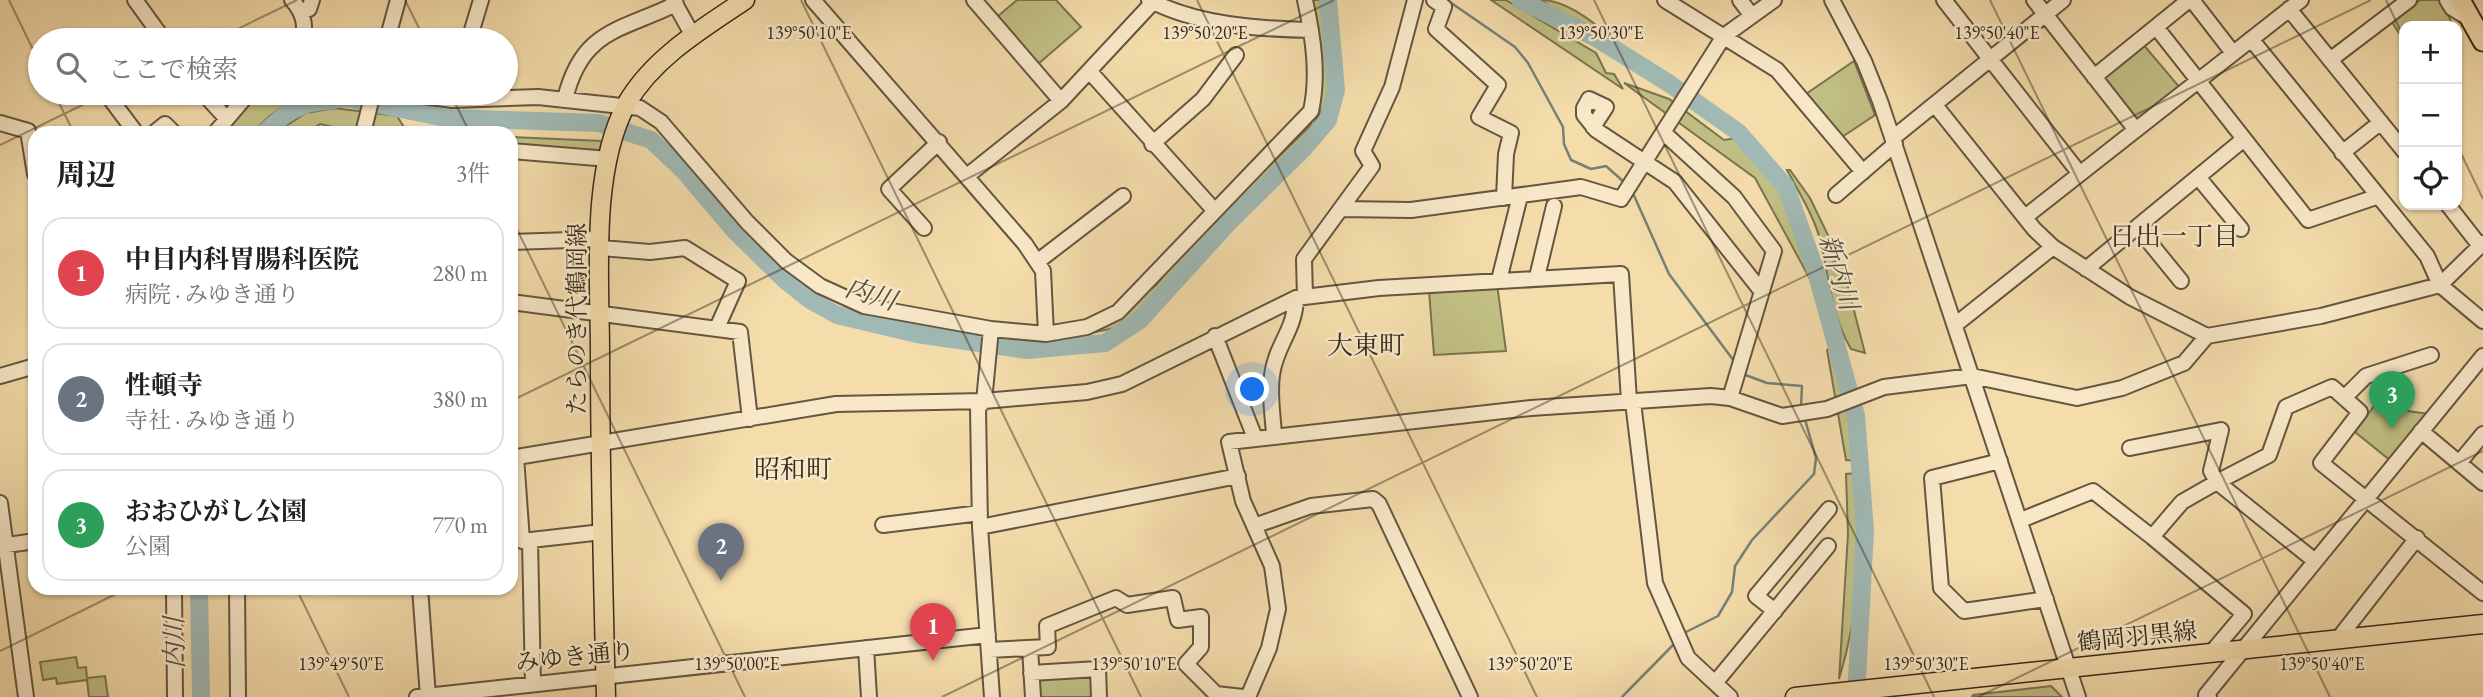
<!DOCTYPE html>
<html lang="ja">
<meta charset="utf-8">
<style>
body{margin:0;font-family:"EB Garamond","Noto Serif JP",serif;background:#f6f6f6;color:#202124}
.controls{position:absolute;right:21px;top:21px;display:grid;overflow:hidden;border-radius:14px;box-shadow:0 2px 5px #0004}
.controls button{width:63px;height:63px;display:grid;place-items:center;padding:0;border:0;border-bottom:2px solid #e0e0e0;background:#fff;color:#202124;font:35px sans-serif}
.you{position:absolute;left:1253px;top:390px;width:24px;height:24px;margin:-18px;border:5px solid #fff;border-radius:50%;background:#1a73e8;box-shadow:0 0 0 10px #1a73e833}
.badge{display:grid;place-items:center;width:46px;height:46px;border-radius:50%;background:#8f2418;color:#fff;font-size:23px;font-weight:700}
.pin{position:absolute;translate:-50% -58px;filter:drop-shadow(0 2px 4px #0008)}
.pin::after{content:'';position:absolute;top:37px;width:24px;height:21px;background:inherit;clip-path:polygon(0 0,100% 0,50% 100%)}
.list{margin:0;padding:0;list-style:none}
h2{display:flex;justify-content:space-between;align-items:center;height:91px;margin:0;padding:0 28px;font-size:30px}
h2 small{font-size:23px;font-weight:400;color:#757577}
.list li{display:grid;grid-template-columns:46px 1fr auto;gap:21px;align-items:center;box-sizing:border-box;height:112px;margin:0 14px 14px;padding:0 14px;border:2px solid #e0e0e0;border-radius:21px}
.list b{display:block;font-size:26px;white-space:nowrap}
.list p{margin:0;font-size:23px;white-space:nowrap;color:#757577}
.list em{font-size:23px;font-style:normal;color:#757577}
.icon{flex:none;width:38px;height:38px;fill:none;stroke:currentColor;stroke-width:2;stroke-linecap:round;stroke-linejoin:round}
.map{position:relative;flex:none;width:2483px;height:697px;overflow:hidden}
.search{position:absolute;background:#fff;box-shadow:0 2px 5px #0004;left:28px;top:28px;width:490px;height:77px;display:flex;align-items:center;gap:18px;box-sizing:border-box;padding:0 24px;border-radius:38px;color:#757577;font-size:26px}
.panel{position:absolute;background:#fff;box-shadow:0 2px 5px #0004;left:28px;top:126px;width:490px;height:469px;border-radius:21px}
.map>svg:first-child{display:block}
.green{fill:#c1bf84;stroke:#7a7450;stroke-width:2}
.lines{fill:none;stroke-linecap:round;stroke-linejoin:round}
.stream{stroke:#758078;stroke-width:2.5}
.river{stroke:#a0b9b4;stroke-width:18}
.minor-casing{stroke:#645640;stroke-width:18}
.major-casing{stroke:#342a1d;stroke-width:21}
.highway-casing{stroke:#342a1d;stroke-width:23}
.minor{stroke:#f8e8c8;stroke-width:14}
.major{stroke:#f4dcab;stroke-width:18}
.highway{stroke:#f4dcab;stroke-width:19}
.ticks{fill:none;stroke:#342a1d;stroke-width:2;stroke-opacity:0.45}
.labels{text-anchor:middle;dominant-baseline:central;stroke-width:5;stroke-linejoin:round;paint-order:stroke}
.street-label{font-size:24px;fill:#342a1d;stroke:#f8e8c8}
.neighbourhood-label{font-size:26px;fill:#342a1d;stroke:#f8e8c8}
.water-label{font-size:26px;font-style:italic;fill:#4f4e43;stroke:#f8e8c8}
.ticks-label{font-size:18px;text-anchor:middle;fill:#342a1d;stroke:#f8e8c8;stroke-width:5;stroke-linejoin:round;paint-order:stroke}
</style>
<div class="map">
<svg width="2483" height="697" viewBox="0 0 2483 697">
<rect width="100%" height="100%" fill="#f4dcab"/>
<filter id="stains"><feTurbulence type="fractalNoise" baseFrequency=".00286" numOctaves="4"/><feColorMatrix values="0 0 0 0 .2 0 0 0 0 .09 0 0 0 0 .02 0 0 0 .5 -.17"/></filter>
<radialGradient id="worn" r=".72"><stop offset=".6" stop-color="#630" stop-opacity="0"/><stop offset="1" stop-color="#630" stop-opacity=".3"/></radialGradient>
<path class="green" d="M1017 0H1056L1081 27 1038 64 998 16Z
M1311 0H1320L1330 85 1326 102 1304 142 1230 212 1150 302 1124 326 1058 340 997 336H1058L1120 315 1157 284 1191 242 1310 126 1320 99Z
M1491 0H1506L1596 53 1606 73 1614 74 1623 89Z
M1541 0C1569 0 1600 27 1620 46L1577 25Z
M2420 0H2440L2452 23 2448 26H2404V33L2400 35 2392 22Z
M2142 43 2181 89 2138 124 2100 78Z
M1854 61 1875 115 1842 137 1806 94Z
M1624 83 1669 99 1724 140 1736 138 1782 187 1800 237 1810 279 1755 178Z
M252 93H325C295 96 272 110 253 133H218Z
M334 108 397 116 407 132 359 133 320 124 306 133H275L306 113Z
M511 137 602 141 600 151 511 147Z
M1787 170H1790L1810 198 1842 264 1865 353 1851 349C1831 315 1829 277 1820 239 1813 215 1799 192 1787 170Z
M1497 284 1506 351 1434 355 1429 291Z
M1833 346 1854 426 1856 461 1846 460 1827 350Z
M2382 395 2408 411 2429 414 2391 461 2355 432Z
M1856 473C1863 544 1860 611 1839 679L1848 534 1846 474Z
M76 657 78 668 86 667 87 678 105 676 108 697H89L87 680 57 684 56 678 43 680 40 662Z
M1095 671 1096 697H1035L1034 676Z
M2051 686 2062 697H1972L1973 695Z"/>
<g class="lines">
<path class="stream" d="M1447 0 1515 47 1528 63 1563 127 1564 144 1571 160 1591 169 1606 166 1625 183
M1632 191 1669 274 1734 361
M1743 374 1767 383 1802 386 1801 406
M1684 633 1718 616 1732 592 1735 566 1752 540 1814 474 1816 458 1804 416
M1622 697 1675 643"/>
<path class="river" d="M1520 0 1598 39 1670 84 1738 132 1786 187 1817 275 1856 416 1865 530 1856 697
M264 133 288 112 310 103 346 98 446 118 599 123 651 140 683 170 734 230 785 280 810 300 837 315 917 334 1027 350 1105 343 1140 320 1230 221 1304 148 1328 120 1336 90 1328 0
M199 588 201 697"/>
<defs>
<path id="minor" d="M135 0 164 40
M292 0C302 11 308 26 301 40
M673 0 693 36
M813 0 1025 244 1043 271 1046 334
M974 0 1061 101
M1149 0C1198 25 1257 29 1311 30
M1434 0 1444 7 1436 29 1498 85 1479 117 1511 133 1506 154 1504 198
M1665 0 1777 70 1863 172
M1740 0 1752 16
M1832 0 1864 61 1880 101 2078 697
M1944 0 2080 174
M2034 0 2136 130
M2192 0 2233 53
M2447 0 2452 8 2470 19
M2289 9 2404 151
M301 12 309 9 312 0
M2156 27 2308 220 2376 197
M2251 39 2427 256 2440 285 2483 321
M387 40 398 0
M469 40 481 0
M2330 60 2409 0
M1091 73 1214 210
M2094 77 2189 0
M106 93 136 133
M203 93 226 118
M402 93 452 100 538 97 640 108 661 122 747 222 786 261 820 286 864 306 991 329 1046 334 1087 327 1118 312 1311 111C1319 75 1313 36 1305 0
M565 99C582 29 621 31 676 4
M1935 105 2034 229 2053 247 2130 297 2207 336 2321 316 2440 285 2483 243
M0 123 28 131 35 174
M1593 127 1606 107 1589 99 1584 108V115L1596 130 1675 182 1762 292
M154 133 165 124 174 133
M215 133 249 93
M363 133 373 93
M1664 133 1734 197 1774 251 1730 398
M1893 138 2063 0
M1152 144 1203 99 1236 55
M511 151 609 159
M2342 153 2381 122
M967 176 1061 101 1155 0
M2198 177 2241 229
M1836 195 1895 144
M2448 205 2480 246
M1342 209 1411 210 1581 187 1621 199 1724 36 1774 0
M2025 217 2301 0
M2137 227 2181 281
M924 228 889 189 939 142
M511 242 601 239
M601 248 650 252 685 248 738 281 717 328
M1037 262 1123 196
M2086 269 2244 139
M1537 277 1554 206
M1499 280 1520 196
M1305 297 1304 259 1372 166 1363 151 1392 87 1415 0
M511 302 740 332 750 419
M1955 325 2053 247
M991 329 984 401 978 408 980 527 992 697
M1215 336 1255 438
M0 376 35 366
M2344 398 2366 376 2431 355
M1633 402 1655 583 1688 658 1730 697
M2421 431 2483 483
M1274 435C1273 416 1269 394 1272 375 1276 344 1295 331 1296 298
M2130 448 2221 430 2211 471 2217 482 2269 455 2286 407 2332 387 2360 412 2321 463 2483 593
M516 457 522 541 602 532
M511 458 836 404 984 401 1087 392 1122 384 1296 298 1379 288 1621 274 1629 401
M2000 461 1932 478 1941 588 1964 611 2046 599
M2459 463 2483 434
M0 503 26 697
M2021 520 2093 491 2152 537 2182 502 2217 482 2315 561
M883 525 980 513
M1254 526 1311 506 1373 499 1379 504 1470 697
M980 527 1238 476
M2152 537 2244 614 2212 652
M530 541 533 684
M0 546 35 541
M174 588 175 697
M237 588 238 697
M420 588 428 697
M1775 611 1756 596 1829 509
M2338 639 2417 538
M866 648 869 697
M1030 648 1033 697
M989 650 1048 647 1047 626 1116 598 1127 605 1173 598 1178 620 1201 617V647L1186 664 1216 694 1243 697
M1031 673 1098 669 1099 697
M1715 683 1828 546
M417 697 988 635
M1248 697 1269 648 1278 609 1272 566 1243 501 1229 442 1531 408 1711 396 1730 398 1782 416 1827 409 1884 387 1972 376 2077 398 2122 388 2184 363 2207 336
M2209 697 2206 695 2483 356"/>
<path id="major" d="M606 697C603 582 600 468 600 353 600 278 590 171 627 103 653 58 703 28 745 0
M1795 697 2483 624"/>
<path id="highway" d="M2460 0 2483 41"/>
</defs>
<use href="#minor" class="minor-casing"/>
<use href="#major" class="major-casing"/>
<use href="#highway" class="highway-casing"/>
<use href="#minor" class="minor"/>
<use href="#major" class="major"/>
<use href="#highway" class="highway"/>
</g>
<path class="ticks" d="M9 0 40 64M405 0 425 40M801 0 1141 697M1197 0 1537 697M1594 0 1934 697M1990 0 2330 697M2386 0 2404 38M215 40 297 0M54 93 74 133M450 93 470 133M0 145 107 93M2457 145 2483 199M511 217 745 697M511 401 1334 0M296 588 349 697M0 651 128 588M942 697 2371 0M1978 697 2483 451"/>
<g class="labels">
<g class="street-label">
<text transform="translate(576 319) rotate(-90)">たらのき代鶴岡線</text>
<text transform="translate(2137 636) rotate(-6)">鶴岡羽黒線</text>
<text transform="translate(575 656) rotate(-6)">みゆき通り</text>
</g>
<g class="neighbourhood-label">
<text x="2174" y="236">日出一丁目</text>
<text x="1366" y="345">大東町</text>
<text x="793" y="469">昭和町</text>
</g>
<g class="water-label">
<text transform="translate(1839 272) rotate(73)">新内川</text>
<text transform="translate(871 294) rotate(17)">内川</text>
<text transform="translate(174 643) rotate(-91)">内川</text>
</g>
</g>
<g class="ticks-label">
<text x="809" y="39">139°50'10"E</text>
<text x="1205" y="39">139°50'20"E</text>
<text x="1601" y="39">139°50'30"E</text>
<text x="1997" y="39">139°50'40"E</text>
<text x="341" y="670">139°49'50"E</text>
<text x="737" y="670">139°50'00"E</text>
<text x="1134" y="670">139°50'10"E</text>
<text x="1530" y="670">139°50'20"E</text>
<text x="1926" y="670">139°50'30"E</text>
<text x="2322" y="670">139°50'40"E</text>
</g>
<rect width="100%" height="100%" filter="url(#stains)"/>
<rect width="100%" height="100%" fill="url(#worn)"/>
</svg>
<div class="controls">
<button>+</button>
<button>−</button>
<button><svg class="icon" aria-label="locate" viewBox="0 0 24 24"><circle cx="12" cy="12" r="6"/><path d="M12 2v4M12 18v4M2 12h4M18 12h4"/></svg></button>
</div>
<div class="you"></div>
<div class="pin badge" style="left:933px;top:661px;background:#e0444e">1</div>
<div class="pin badge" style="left:721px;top:581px;background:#6b7280">2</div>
<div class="pin badge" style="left:2392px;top:429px;background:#2e9e5b">3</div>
<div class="search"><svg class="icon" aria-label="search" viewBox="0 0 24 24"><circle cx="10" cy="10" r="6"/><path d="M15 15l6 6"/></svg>ここで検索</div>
<section class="panel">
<h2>周辺<small>3件</small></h2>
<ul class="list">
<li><span class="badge" style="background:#e0444e">1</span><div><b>中目内科胃腸科医院</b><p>病院 · みゆき通り</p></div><em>280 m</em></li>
<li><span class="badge" style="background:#6b7280">2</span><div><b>性頓寺</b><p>寺社 · みゆき通り</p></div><em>380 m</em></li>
<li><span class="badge" style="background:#2e9e5b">3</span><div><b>おおひがし公園</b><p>公園</p></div><em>770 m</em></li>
</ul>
</section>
</div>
